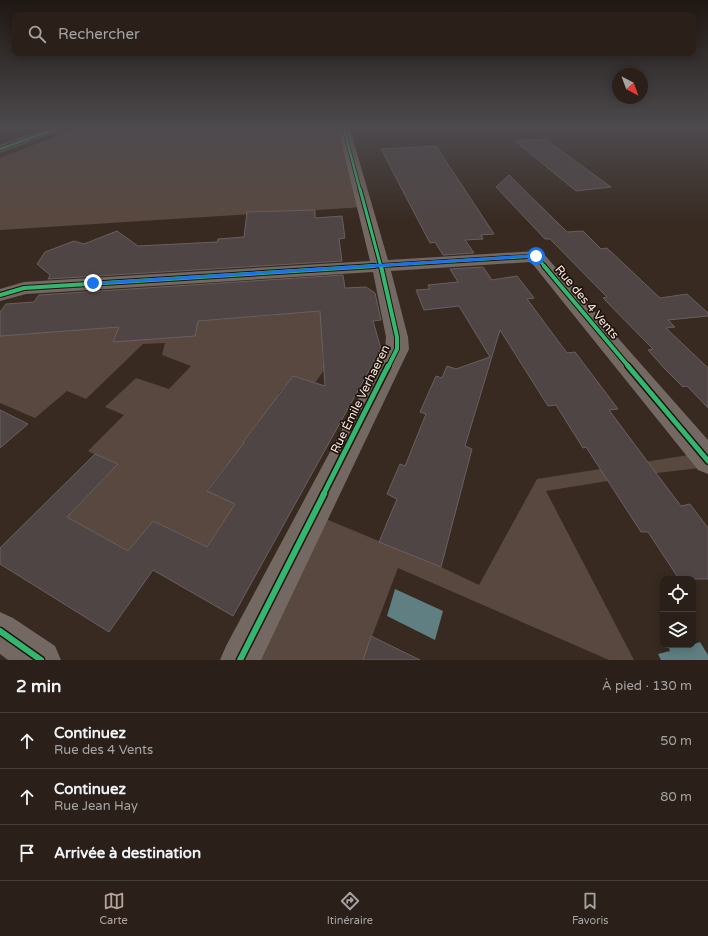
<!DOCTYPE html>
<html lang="fr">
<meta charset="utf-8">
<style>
body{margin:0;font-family:"Varela Round",sans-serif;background:#362d26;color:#f1f3f6}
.controls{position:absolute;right:12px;bottom:12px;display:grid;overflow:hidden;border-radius:8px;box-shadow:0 2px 10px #0003}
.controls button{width:36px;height:36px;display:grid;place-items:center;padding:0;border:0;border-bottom:1px solid #463e38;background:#2a2019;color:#f1f3f6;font:20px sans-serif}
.compass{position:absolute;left:612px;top:68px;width:36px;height:36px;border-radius:50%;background:#2a2019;box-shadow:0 2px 10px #0003;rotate:139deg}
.stop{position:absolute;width:12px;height:12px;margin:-9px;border:3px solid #1a73e8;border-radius:50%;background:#fff}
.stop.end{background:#1a73e8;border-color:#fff;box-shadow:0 1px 4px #0008}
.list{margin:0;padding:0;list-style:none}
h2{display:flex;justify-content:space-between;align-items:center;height:52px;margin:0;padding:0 16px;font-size:17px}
h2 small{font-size:13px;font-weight:400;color:#a5a3a2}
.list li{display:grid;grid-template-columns:26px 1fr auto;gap:12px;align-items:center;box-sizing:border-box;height:56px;padding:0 16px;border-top:1px solid #463e38}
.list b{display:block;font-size:15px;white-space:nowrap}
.list p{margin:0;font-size:13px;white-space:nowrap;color:#a5a3a2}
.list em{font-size:13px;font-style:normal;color:#a5a3a2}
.icon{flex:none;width:22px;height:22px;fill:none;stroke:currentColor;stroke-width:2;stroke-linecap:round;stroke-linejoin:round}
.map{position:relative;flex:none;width:708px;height:660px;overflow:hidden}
.search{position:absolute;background:#2a2019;box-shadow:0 2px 10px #0003;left:12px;right:12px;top:12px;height:44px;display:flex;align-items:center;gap:10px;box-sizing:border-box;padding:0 14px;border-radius:8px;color:#a5a3a2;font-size:15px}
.sheet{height:220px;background:#2a2019}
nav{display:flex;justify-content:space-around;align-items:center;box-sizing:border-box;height:56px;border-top:1px solid #463e38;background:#2a2019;font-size:11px;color:#a5a3a2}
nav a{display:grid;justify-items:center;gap:2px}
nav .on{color:#b5a49b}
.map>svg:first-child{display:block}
.green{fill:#59483f}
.water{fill:#5f7f82}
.building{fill:#504545;stroke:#6a5f60}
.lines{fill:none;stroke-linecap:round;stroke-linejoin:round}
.minor{fill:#746862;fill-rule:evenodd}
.major{fill:#6f6059;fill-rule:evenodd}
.cycleway-far4-casing{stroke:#1f130d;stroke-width:4}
.cycleway-far3-casing{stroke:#1f130d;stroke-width:5}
.cycleway-far2-casing{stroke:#1f130d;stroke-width:6}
.cycleway-far1-casing{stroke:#1f130d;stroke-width:8}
.cycleway-casing{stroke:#1f130d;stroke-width:9}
.cycleway-far4{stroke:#33b770;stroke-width:2.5}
.cycleway-far3{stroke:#33b770;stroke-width:3}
.cycleway-far2{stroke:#33b770;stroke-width:4}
.cycleway-far1{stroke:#33b770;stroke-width:5}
.cycleway{stroke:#33b770;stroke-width:6}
.route{fill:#1a73e8}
.labels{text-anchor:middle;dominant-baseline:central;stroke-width:3.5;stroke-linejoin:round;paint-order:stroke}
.street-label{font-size:12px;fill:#f8e6dd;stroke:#1f130d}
</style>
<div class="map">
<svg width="708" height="660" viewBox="0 0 708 660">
<rect width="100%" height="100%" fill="#382a21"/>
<path class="green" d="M75 129H344L364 207 0 230V158Z
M277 300 296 313 340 310 346 344 322 347 323 365 327 366 315 383 293 376 279 393 278 396 300 404 283 428 260 419 243 442 267 452 250 477 225 467 207 490 235 504 207 547 153 521 128 551 67 517 117 465 88 451 124 415 105 407 136 378 169 389 191 366 162 355 165 343 143 344 86 399 67 391 35 418 0 403V329L125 312 113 342 139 340 144 325 195 336 198 321 276 315Z
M701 453 708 467 657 473 546 491 634 660H609L398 568 363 660H240L314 514 441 567 479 585 537 479Z"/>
<path class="water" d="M395 589 443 611 435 640 387 616Z
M700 642 708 655V660H661L658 654 670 651 668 645H684L686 647Z"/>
<path class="building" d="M545 139 611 187 576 191 515 141Z
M436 146 494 234 481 235 483 239 465 240 474 253 443 255 435 242 430 243 381 149Z
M509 175 567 232 583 231 601 249 607 248 660 298 687 294 708 313V316L668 320 675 327 666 328 708 368V408L687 386 683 387 664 368 648 350 653 349 603 298 607 297 550 239H545L496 187Z
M315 210V218L342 216 345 238 339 239 342 261 48 279 50 275 37 264 45 252 74 241 84 244 117 231 138 246 217 242 218 239 244 237 247 212Z
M483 267 492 280 517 276 534 298 527 299 567 353 575 352 618 409 609 410 656 473 681 506 690 504 708 528V579H679L648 532H641L586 447 583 448 556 405 548 406 500 330 465 446 472 449 441 567 379 542 397 499 387 494 400 464 405 466 426 414 420 412 436 376 442 378 447 366 456 369 490 357 459 306 424 310 416 290 430 289 428 285 458 282 450 269Z
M343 275 345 288 366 287 375 293 381 320 373 321 381 349 233 616 153 570 109 632 0 564V548L95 454 118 464 67 517 128 551 153 521 207 547 235 504 207 491 244 443 243 442 293 376 325 386 320 311 198 321 195 336 113 342 119 327 0 336V312L6 304 34 302 39 295Z
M0 410 28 424 0 448Z
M371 636 420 660H363Z"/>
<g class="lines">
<path class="minor" d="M338 129H350L388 260 536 251 542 252 708 440V474L698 470 531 262 391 271 408 337 409 349 261 660H220L226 646 385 349 386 337 373 272 26 294 0 301V289L24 282 370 261Z
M0 612 13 618 55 646 61 660H8L0 654Z"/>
<path class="major" d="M45 129H61L59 131 0 153V145Z"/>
<defs>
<path id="cycleway-far4" d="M344 129 360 190
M0 149 55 129"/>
<path id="cycleway-far3" d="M360 189 381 267
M358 267 536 256 545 267"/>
<path id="cycleway-far2" d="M381 266 397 337V349L388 367
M544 266 629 367
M0 295 24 288 374 266"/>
<path id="cycleway-far1" d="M628 366 708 461
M323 495 388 366"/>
<path id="cycleway" d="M0 631 41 660
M240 660 324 494"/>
</defs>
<use href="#cycleway-far4" class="cycleway-far4-casing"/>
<use href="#cycleway-far3" class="cycleway-far3-casing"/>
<use href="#cycleway-far2" class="cycleway-far2-casing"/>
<use href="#cycleway-far1" class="cycleway-far1-casing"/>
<use href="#cycleway" class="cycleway-casing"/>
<use href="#cycleway-far4" class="cycleway-far4"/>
<use href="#cycleway-far3" class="cycleway-far3"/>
<use href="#cycleway-far2" class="cycleway-far2"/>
<use href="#cycleway-far1" class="cycleway-far1"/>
<use href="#cycleway" class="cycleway"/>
</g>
<linearGradient id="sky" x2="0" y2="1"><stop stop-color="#1f1712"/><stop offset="0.58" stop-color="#4d4a4e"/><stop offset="1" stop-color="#4d4a4e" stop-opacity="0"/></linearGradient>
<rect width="708" height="221" fill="url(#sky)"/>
<path class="route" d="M536 254 538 256 537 257 93 285 91 283 93 282Z"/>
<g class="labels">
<g class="street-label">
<text transform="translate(587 302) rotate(50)">Rue des 4 Vents</text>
<text transform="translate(360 399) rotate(-64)">Rue Émile Verhaeren</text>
</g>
</g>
</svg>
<div class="controls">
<button><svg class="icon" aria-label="locate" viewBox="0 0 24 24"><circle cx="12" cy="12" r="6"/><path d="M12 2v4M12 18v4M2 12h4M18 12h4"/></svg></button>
<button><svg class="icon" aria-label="layers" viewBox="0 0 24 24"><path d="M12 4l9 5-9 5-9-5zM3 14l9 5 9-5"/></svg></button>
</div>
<svg class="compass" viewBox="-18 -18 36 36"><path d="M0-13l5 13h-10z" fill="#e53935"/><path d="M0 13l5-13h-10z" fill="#a5a3a2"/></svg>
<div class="stop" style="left:536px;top:256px"></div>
<div class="stop end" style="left:93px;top:283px"></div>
<div class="search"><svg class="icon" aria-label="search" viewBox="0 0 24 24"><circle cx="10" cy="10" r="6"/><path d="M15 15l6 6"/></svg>Rechercher</div>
</div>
<section class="sheet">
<h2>2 min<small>À pied · 130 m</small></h2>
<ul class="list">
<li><svg class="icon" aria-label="ahead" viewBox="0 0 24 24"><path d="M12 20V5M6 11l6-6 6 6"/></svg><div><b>Continuez</b><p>Rue des 4 Vents</p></div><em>50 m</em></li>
<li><svg class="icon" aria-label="ahead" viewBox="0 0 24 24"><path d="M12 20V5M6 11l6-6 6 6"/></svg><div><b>Continuez</b><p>Rue Jean Hay</p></div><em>80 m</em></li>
<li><svg class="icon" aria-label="arrive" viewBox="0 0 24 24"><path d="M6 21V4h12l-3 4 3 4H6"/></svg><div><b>Arrivée à destination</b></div></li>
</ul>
</section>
<nav>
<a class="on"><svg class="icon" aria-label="map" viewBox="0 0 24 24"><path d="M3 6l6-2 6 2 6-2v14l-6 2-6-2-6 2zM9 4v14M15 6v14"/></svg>Carte</a>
<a><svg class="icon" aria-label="directions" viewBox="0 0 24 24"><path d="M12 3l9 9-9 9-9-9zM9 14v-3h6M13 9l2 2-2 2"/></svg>Itinéraire</a>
<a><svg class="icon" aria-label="saved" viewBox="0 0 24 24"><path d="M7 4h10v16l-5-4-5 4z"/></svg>Favoris</a>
</nav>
